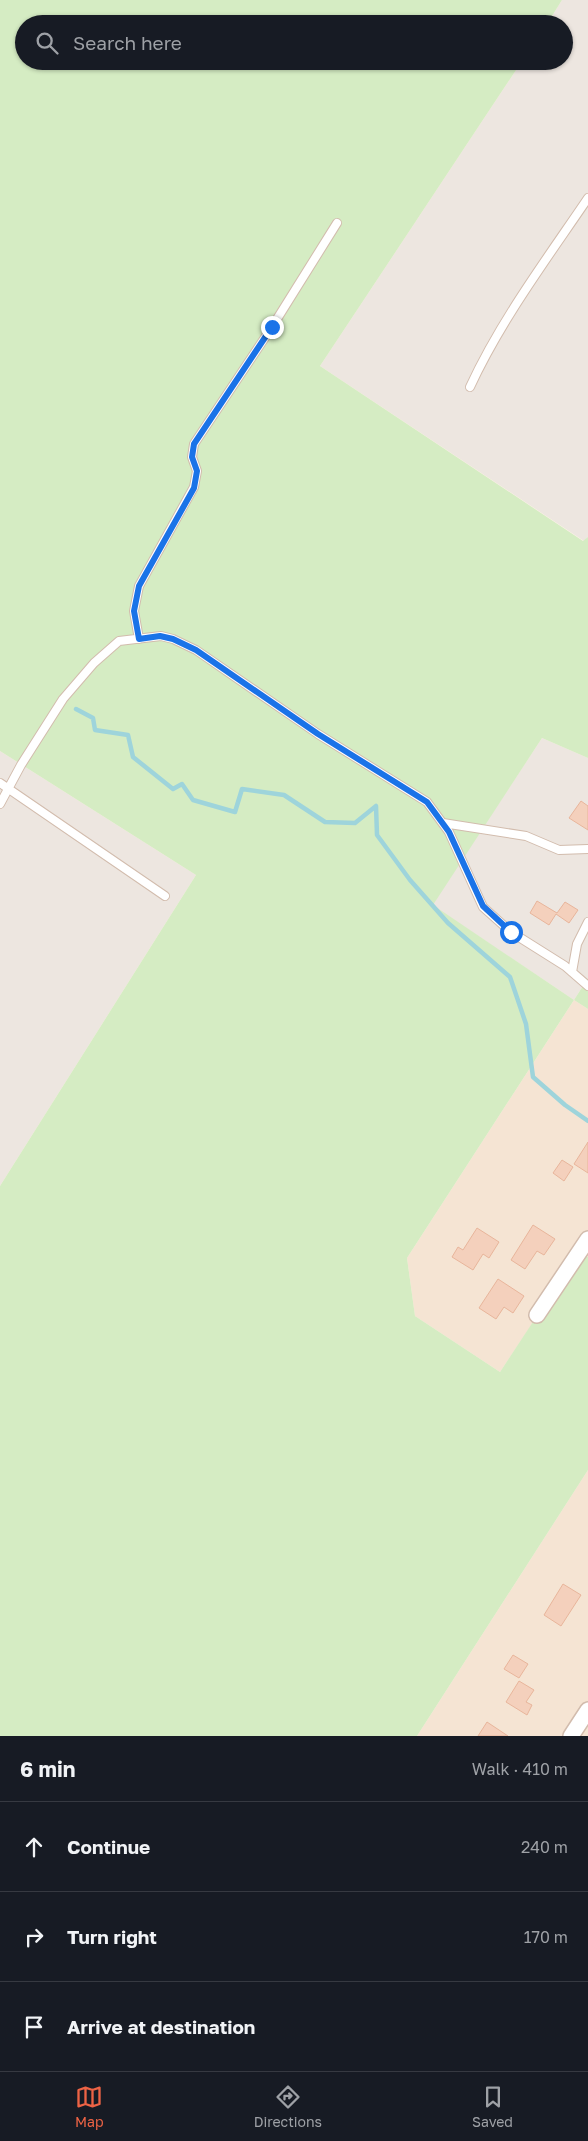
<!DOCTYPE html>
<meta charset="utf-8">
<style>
body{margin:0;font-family:"Golos Text",sans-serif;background:#20242c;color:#f1f3f6}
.stop{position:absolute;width:15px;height:15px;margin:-11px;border:4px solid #1a73e8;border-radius:50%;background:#fff}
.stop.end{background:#1a73e8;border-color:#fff;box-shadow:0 1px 5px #0008}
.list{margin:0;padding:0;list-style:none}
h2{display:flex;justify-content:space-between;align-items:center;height:65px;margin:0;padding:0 20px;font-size:21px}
h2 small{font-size:16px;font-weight:400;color:#9ea1a6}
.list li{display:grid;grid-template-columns:32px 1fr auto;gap:15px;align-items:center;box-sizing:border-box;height:90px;padding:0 20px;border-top:1px solid #363941}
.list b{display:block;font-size:19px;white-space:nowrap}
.list em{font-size:16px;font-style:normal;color:#9ea1a6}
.icon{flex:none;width:28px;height:28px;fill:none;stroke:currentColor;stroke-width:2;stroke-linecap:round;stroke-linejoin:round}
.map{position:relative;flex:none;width:588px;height:1736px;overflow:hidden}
.search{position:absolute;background:#171b24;box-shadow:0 1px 4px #0004;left:15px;right:15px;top:15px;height:55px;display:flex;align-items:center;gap:12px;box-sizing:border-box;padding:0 18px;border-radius:28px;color:#9ea1a6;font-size:19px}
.sheet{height:335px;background:#171b24}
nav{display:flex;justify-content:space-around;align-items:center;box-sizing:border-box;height:70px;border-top:1px solid #363941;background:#171b24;font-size:14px;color:#9ea1a6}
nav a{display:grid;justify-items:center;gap:2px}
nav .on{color:#ed6345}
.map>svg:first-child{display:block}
.residential{fill:#f5e4d3}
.industrial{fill:#ede6e0}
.green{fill:#d5ecc3}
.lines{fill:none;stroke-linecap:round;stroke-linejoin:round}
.stream{stroke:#9ed4db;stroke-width:4.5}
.building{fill:#f4d0bc;stroke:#e8b59b}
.lane-casing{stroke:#d2bcad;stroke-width:10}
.street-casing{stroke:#d2bcad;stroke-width:18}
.lane{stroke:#fff;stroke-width:8}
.street{stroke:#fff;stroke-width:15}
.route{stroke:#1a73e8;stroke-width:6}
</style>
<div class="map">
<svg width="588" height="1736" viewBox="0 0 588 1736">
<rect width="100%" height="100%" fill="#fdf3e6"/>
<path class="residential" d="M574 1000 588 1009V1257L580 1252 500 1372 415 1316 407 1258Z
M588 1470V1736H417Z"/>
<path class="industrial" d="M562 0H588V537L584 541 320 366 522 61H564V24H547Z
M542 738 588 758V978L574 1000 432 905Z
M0 751 196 875 0 1186Z"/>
<path class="green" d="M0 0H562L547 24H24V61H522L320 366 583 541 588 537V758L542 738 433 905 574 1000 588 978V1009L574 1000 407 1258 415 1316 500 1372 579 1252 588 1257V1470L417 1736H0V1186L196 875 0 751Z"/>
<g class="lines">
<path class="stream" d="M76 709 93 718 95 730 128 735 133 757 173 789 182 784 193 800 235 812 242 789 284 795 325 822 355 823 376 806 377 835 410 880 448 923 510 977 526 1024 533 1077 565 1105 588 1121"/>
</g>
<path class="building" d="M581 801 588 806V830L569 818Z
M537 901 557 913 565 902 578 910 569 923 556 914 549 925 530 913Z
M588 1142V1173L574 1164Z
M562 1160 573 1167 564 1181 553 1173Z
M533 1225 555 1239 544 1255 537 1251 525 1269 511 1260Z
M477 1228 499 1242 489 1258 483 1254 473 1270 452 1257 458 1247 463 1250Z
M498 1279 524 1296 513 1313 504 1307 496 1319 479 1308Z
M563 1584 581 1595 561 1626 544 1615Z
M513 1655 528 1664 519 1678 504 1669Z
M519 1681 534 1690 526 1702 532 1705 527 1715 506 1702Z
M487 1722 508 1736H478Z"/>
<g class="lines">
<defs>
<path id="lane" d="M470 387C501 320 546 260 588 198
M139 639 134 611 139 586 194 487 197 471 192 457 194 444 272 327 337 223
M0 783 165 896
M0 804 21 765 63 699 94 663 119 641 161 636 173 639 196 650 318 734 427 802 449 832 483 907 511 932 565 966 588 986
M443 823 526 836 559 850 588 849
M572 972 577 944 588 922"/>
<path id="street" d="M537 1315 588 1239
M571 1736 588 1710"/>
</defs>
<use href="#lane" class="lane-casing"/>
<use href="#street" class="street-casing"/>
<use href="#lane" class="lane"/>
<use href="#street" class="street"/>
</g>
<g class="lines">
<path class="route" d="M272 327 194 444 192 457 197 471 194 488 139 586 134 611 139 639 160 636 173 639 196 650 318 734 427 802 449 832 483 906 511 932"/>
</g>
</svg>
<div class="stop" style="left:511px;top:932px"></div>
<div class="stop end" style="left:272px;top:327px"></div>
<div class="search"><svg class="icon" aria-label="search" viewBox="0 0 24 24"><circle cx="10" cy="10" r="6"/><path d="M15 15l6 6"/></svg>Search here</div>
</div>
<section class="sheet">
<h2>6 min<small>Walk · 410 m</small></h2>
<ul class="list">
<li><svg class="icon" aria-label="ahead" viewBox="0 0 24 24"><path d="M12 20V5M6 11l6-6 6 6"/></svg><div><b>Continue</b></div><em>240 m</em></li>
<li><svg class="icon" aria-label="right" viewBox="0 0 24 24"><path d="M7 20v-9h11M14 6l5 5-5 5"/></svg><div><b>Turn right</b></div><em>170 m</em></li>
<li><svg class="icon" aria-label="arrive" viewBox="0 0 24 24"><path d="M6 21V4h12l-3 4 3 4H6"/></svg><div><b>Arrive at destination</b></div></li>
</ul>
</section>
<nav>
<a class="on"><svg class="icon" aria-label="map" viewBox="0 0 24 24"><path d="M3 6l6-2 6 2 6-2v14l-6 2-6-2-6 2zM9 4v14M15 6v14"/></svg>Map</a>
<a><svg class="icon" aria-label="directions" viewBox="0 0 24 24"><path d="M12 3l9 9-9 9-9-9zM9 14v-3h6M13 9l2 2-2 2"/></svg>Directions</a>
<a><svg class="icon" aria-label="saved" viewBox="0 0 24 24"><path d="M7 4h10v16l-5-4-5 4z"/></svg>Saved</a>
</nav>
